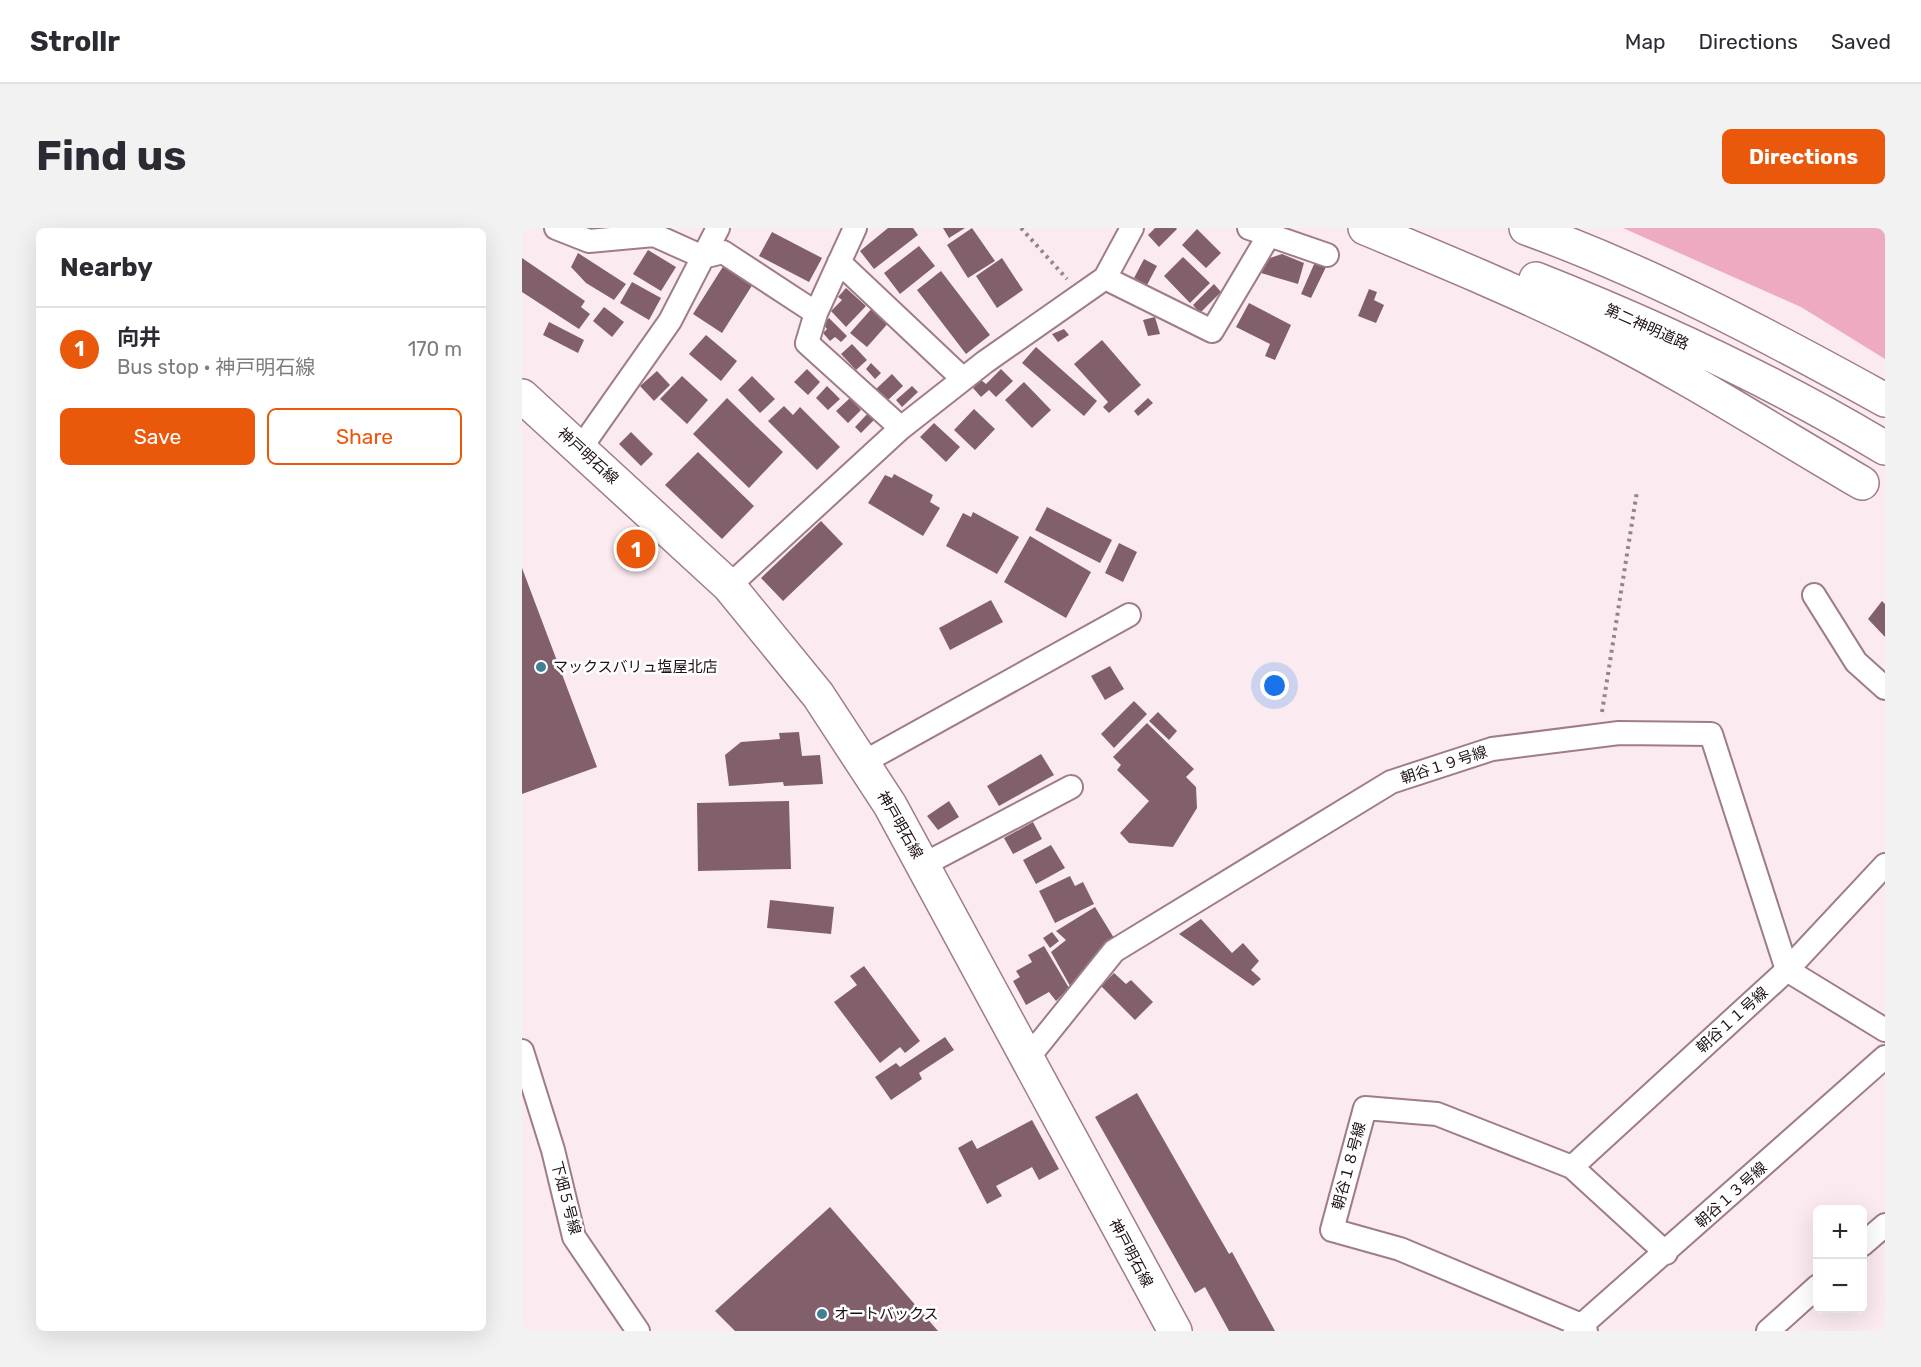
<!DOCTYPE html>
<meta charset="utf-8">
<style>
body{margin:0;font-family:Rubik,"Noto Sans JP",sans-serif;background:#f2f2f3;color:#2b2b33}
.controls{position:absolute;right:18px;bottom:18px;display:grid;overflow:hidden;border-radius:9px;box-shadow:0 6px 24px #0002}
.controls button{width:54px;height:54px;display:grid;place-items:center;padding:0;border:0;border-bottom:2px solid #e1e1e2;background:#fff;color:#2b2b33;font:30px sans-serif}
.you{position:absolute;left:753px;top:458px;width:21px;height:21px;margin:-15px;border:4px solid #fff;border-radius:50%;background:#1a73e8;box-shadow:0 0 0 9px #1a73e833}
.badge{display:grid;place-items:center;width:39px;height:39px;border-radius:50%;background:#ea580c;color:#fff;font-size:20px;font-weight:700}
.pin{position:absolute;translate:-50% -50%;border:3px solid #fff;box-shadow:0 2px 6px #0006}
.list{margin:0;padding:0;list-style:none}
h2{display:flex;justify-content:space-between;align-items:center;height:78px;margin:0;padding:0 24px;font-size:26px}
h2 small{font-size:20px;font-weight:400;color:#7c7c81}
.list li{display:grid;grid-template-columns:39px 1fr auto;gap:18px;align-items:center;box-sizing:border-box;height:84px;padding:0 24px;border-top:2px solid #e1e1e2}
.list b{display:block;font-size:22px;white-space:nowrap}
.list p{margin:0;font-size:20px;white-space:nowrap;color:#7c7c81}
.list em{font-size:20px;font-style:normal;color:#7c7c81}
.actions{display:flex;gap:12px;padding:18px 24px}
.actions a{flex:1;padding:14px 0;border:2px solid #ea580c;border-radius:9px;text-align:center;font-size:21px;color:#ea580c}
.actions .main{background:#ea580c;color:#fff}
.map{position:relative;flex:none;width:1363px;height:1103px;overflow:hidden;border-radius:9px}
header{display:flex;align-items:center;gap:36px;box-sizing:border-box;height:84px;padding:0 30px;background:#fff;border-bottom:2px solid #e1e1e2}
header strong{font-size:28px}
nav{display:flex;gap:33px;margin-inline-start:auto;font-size:21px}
.intro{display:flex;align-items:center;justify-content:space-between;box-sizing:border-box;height:144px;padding:0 36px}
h1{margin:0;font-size:42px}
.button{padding:15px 27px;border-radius:9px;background:#ea580c;color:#fff;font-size:21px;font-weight:700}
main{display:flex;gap:36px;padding:0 36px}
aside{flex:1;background:#fff;border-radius:9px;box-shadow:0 6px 24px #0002}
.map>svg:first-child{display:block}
.forest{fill:#edaac1}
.building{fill:#81606b}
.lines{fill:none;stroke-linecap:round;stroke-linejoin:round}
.street-casing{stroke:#9f7c88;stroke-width:26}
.primary-casing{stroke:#9f7c88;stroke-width:36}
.highway-casing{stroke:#9f7c88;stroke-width:36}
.path{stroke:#93858a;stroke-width:4;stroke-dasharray:3 4.5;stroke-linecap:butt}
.street{stroke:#fff;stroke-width:22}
.primary{stroke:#fff;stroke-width:33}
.highway{stroke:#fff;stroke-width:33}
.poi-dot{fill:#417f95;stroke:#fff;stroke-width:2}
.labels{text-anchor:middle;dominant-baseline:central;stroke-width:5;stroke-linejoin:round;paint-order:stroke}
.street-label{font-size:15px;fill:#1d1015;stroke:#fff}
.poi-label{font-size:15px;fill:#1d1015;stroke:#fff;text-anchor:start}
</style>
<header>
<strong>Strollr</strong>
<nav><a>Map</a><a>Directions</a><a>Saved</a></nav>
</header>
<div class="intro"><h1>Find us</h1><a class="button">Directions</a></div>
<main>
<aside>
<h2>Nearby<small></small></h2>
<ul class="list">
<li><span class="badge">1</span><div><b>向井</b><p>Bus stop · 神戸明石線</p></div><em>170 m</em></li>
</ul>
<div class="actions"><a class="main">Save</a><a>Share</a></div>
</aside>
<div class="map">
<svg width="1363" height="1103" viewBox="0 0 1363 1103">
<rect width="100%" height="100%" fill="#fbebf0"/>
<path class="forest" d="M1101 0H1363V131L1279 79Z"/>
<path class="building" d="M366 0H391L396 7 352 41 338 23Z
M421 0H443L427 10Z
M450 0 473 33 446 50 425 17Z
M633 0H654L655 1 637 19 626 7Z
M675 1 699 25 684 40 660 17Z
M250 4 300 30 287 54 237 28Z
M397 18 413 38 378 66 362 45Z
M126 22 154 39 139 63 111 46Z
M56 25 104 56 92 72 64 55 49 39Z
M760 26 782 35 776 56 739 45 745 31Z
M661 29 688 55 668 75 642 48Z
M0 30 63 73 59 79 68 86 57 101 0 64Z
M480 30 501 62 475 80 454 48Z
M622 31 635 38 625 57 612 50Z
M793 34 804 39 789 70 779 66Z
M202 37 231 56 200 105 171 86Z
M419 43 468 107 444 126 395 62Z
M110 54 139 70 127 92 98 75Z
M692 56 699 64 678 85 671 77Z
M324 60 344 78 324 99 309 83 320 72 316 69Z
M847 61 855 64 852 72 862 77 854 95 836 88Z
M727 75 769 97 753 132 743 128 748 116 714 99Z
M352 78 369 92 345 119 328 105Z
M82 79 102 94 90 109 71 93Z
M633 89 638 106 626 108 621 92Z
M307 90 325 108 319 114 313 109 308 113 301 105 305 101 301 96Z
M27 94 62 112 56 125 21 107Z
M542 101 547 107 536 114 530 106Z
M184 107 215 133 199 153 167 126Z
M580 112 619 157 587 185 581 179 586 174 552 136Z
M330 116 345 132 334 142 319 126Z
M514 119 575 173 562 188 500 135Z
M349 135 359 145 353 151 344 141Z
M285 141 298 154 286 167 272 154Z
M479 141 491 153 474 169 467 162 459 169 451 160 459 152 464 156Z
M135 143 148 157 132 173 118 158Z
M370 146 381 158 365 173 354 161Z
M160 148 186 172 165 196 138 171Z
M230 148 253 171 238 185 216 162Z
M502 154 529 182 510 200 483 172Z
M305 158 318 171 306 182 294 170Z
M390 158 396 164 380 179 374 172Z
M205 170 261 224 227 260 171 206Z
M328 170 339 182 326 195 314 183Z
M626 170 631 175 616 188 612 183Z
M262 178 271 187 278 179 318 219 295 242 246 193Z
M452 181 473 201 453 222 432 202Z
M348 183 355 189 339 205 333 199Z
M412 195 438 219 424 234 398 209Z
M109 204 131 226 119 238 97 216Z
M176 224 232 278 200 311 143 257Z
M372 246 411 267 408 274 418 280 401 308 346 275 363 247 370 250Z
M525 279 590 312 578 335 513 302Z
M451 284 497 309 475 346 424 318 441 285 449 289Z
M299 293 321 316 261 373 239 350Z
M508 308 569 344 544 390 482 354Z
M597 315 615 324 601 354 583 345Z
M0 340 75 539 0 566Z
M469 372 481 394 428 422 417 400Z
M1360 373 1363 376V409L1346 391Z
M588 438 602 461 583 472 569 448Z
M612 473 625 486 592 520 579 506Z
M636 484 655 503 647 512 627 493Z
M625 495 672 541 664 549 674 559 675 580 651 619 607 615 598 605 627 573 595 542 599 537 591 529Z
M277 504 280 528 298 527 301 556 262 558 261 554 207 558 203 527 219 514 258 511 257 505Z
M519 526 532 547 477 578 465 558Z
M267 573 269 641 176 643 175 575Z
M427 573 437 589 416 602 405 588Z
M511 594 520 611 491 626 482 610Z
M529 617 543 640 514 656 501 632Z
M548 648 553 658 561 654 572 676 533 695 517 663Z
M248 672 312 679 309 706 245 700Z
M573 679 592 710 548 758 529 724 544 712 534 703Z
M679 691 710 725 721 715 737 733 729 742 739 751 731 758 657 706Z
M530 704 537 713 528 720 521 710Z
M522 718 547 760 534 773 527 764 504 777 491 753 498 749 494 743 510 734 506 727Z
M342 738 398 813 383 825 378 819 358 835 312 774 335 757 328 748Z
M592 745 604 756 609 752 631 774 613 792 579 758Z
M423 809 432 822 397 845 400 851 369 872 353 849 374 835 378 839Z
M615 865 707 1026 710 1024 753 1103H707L683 1059 673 1065 573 889Z
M510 892 537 941 517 952 510 939 474 958 480 968 465 976 436 920 450 912 455 921Z
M308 979 416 1103H213L193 1083Z"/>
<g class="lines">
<defs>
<path id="street" d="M34 0 67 13 132 7 181 29 201 24 294 85 285 115 379 200
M727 0 805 27
M317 34 441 151
M583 50 690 103 747 7
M294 85 333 0
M58 221 148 93 196 0
M207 358 379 200 463 134 583 50 610 0
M1292 367 1334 434 1363 460
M340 535 607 387
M401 637 549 559
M0 823 31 922 52 1009 116 1103
M505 831 592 723 869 554 970 521 1097 505 1189 506 1265 742 1363 802
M1050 939 1265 742 1363 637
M1340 1017 1363 997
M1053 1103 1363 829
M1064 1103 1059 1097 878 1021 810 1002 843 880 915 886 1050 939 1144 1025
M1246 1103 1296 1058"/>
<path id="primary" d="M0 168 207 358 296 467 368 577 653 1103"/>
<path id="highway" d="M843 0C920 32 997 64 1072 101 1164 147 1251 203 1340 255
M1004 0C1129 45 1247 108 1363 172
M1014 51C1133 98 1253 154 1363 220"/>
</defs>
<use href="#street" class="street-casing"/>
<use href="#primary" class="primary-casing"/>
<use href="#highway" class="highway-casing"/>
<path class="path" d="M499 0 545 51
M1080 484 1115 263"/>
<use href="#street" class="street"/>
<use href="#primary" class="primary"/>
<use href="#highway" class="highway"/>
</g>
<g class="poi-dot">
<circle cx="19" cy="439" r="6"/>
<circle cx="300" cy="1086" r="6"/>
</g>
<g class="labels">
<g class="street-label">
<text transform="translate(1125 99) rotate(24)">第二神明道路</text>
<text transform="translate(66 228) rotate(42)">神戸明石線</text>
<text transform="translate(922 537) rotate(-18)">朝谷１９号線</text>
<text transform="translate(378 597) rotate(60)">神戸明石線</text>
<text transform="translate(1210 792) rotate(-42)">朝谷１１号線</text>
<text transform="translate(827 938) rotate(-75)">朝谷１８号線</text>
<text transform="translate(1209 967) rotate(-42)">朝谷１３号線</text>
<text transform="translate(44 970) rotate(75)">下畑５号線</text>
<text transform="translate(609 1025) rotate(62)">神戸明石線</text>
</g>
<g class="poi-label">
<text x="31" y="439">マックスバリュ塩屋北店</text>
<text x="312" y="1086">オートバックス</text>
</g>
</g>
</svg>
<div class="controls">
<button>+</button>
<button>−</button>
</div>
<div class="you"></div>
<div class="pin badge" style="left:114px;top:321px">1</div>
</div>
</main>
